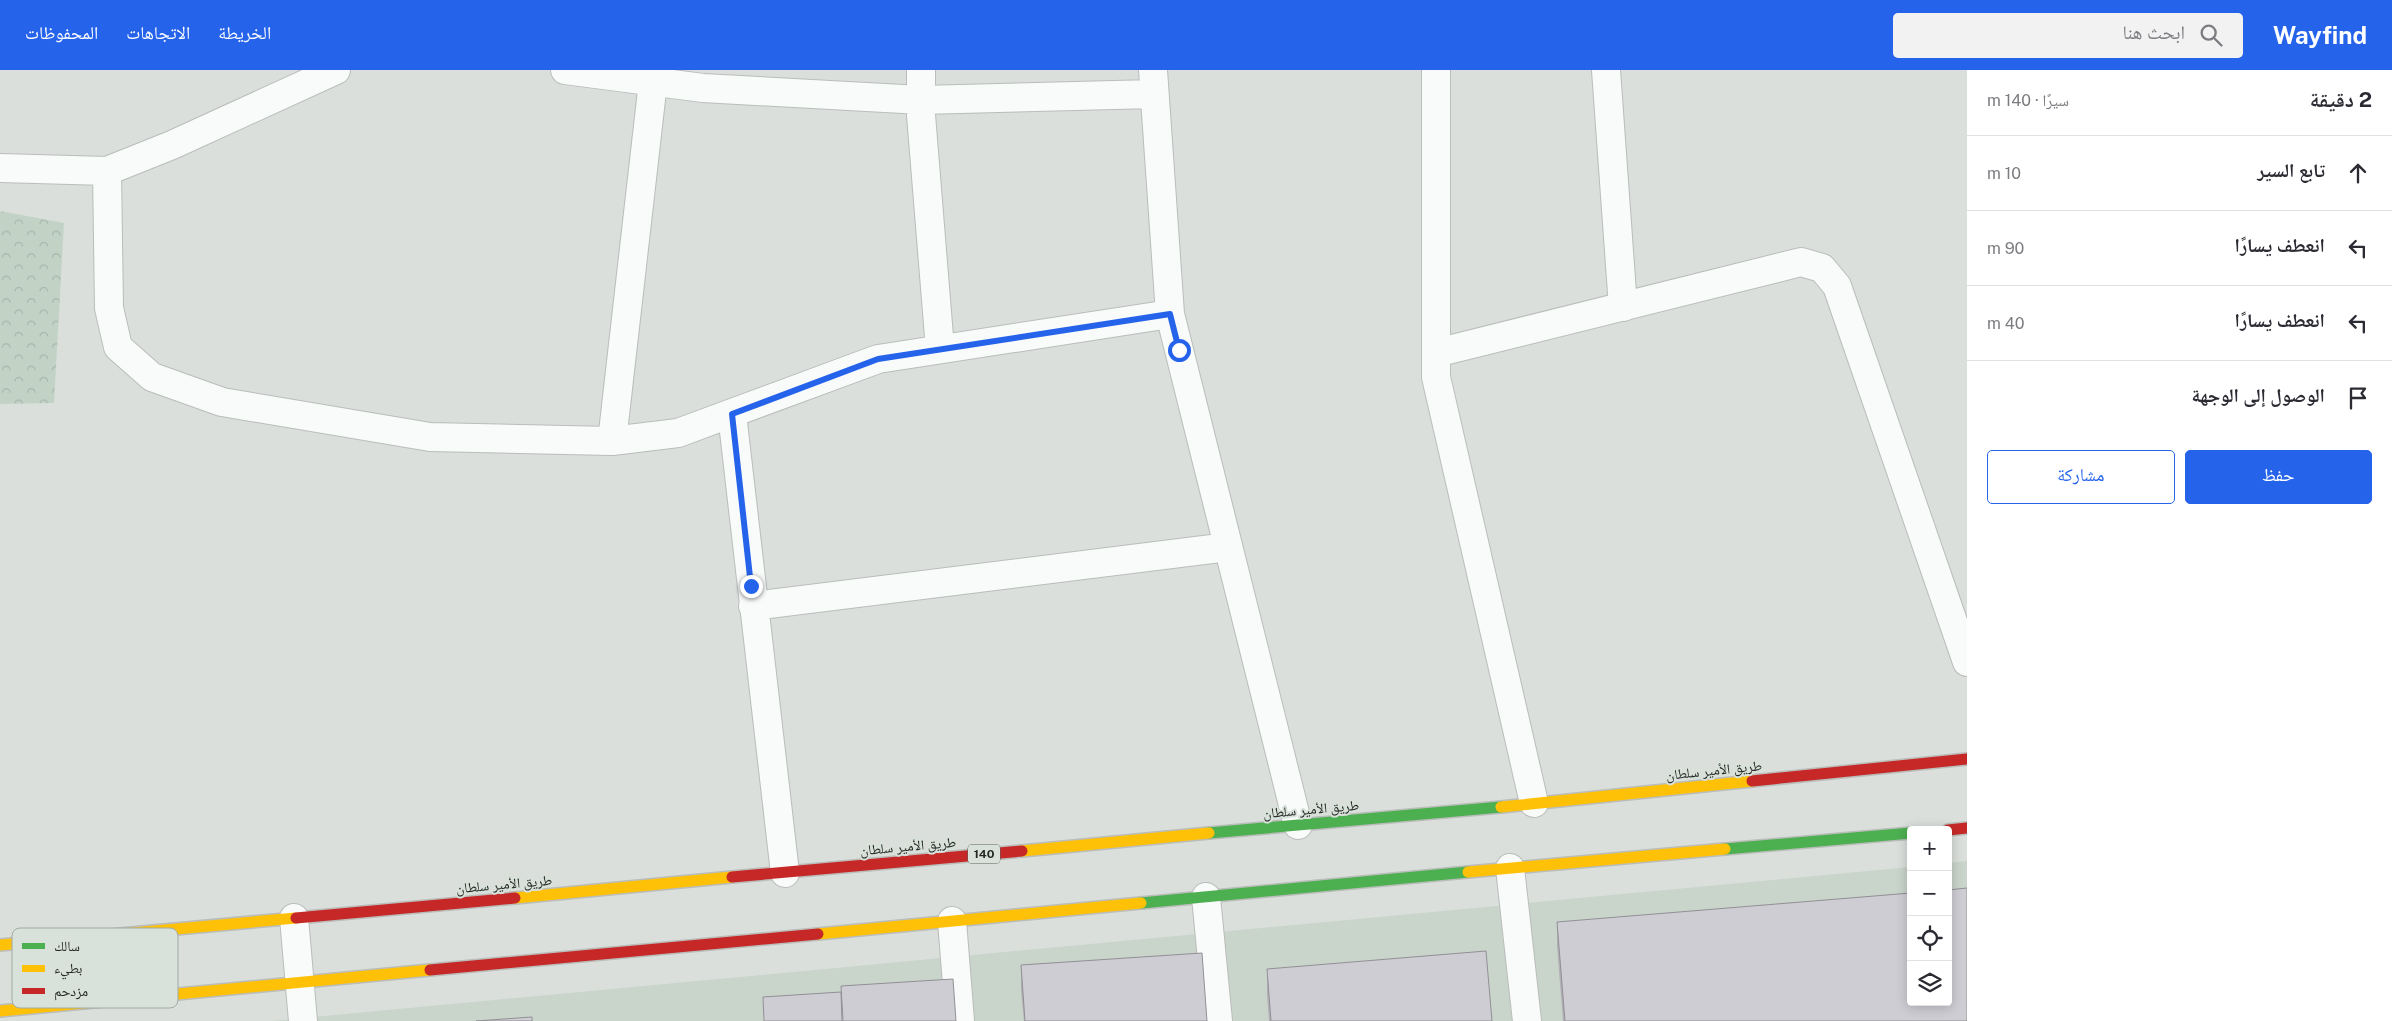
<!DOCTYPE html>
<html lang="ar">
<meta charset="utf-8">
<style>
body{margin:0;font-family:"Public Sans","Noto Naskh Arabic",sans-serif;background:#f2f2f3;color:#2b2b33;direction:rtl}
.controls{position:absolute;right:15px;bottom:15px;display:grid;overflow:hidden;border-radius:5px;box-shadow:0 2px 12px #0003}
.controls button{width:45px;height:45px;display:grid;place-items:center;padding:0;border:0;border-bottom:1px solid #e1e1e2;background:#fff;color:#2b2b33;font:25px sans-serif}
.stop{position:absolute;width:15px;height:15px;margin:-11px;border:4px solid #2563eb;border-radius:50%;background:#fff}
.stop.end{background:#2563eb;border-color:#fff;box-shadow:0 1px 5px #0008}
.list{margin:0;padding:0;list-style:none}
h2{display:flex;justify-content:space-between;align-items:center;height:65px;margin:0;padding:0 20px;font-size:21px}
h2 small{font-size:16px;font-weight:400;color:#7c7c81}
.list li{display:grid;grid-template-columns:32px 1fr auto;gap:15px;align-items:center;box-sizing:border-box;height:75px;padding:0 20px;border-top:1px solid #e1e1e2}
.list b{display:block;font-size:19px;white-space:nowrap}
.list em{font-size:16px;font-style:normal;color:#7c7c81}
.actions{display:flex;gap:10px;padding:15px 20px}
.actions a{flex:1;padding:11px 0;border:1px solid #2563eb;border-radius:5px;text-align:center;font-size:18px;color:#2563eb}
.actions .main{background:#2563eb;color:#fff}
.icon{flex:none;width:28px;height:28px;fill:none;stroke:currentColor;stroke-width:2;stroke-linecap:round;stroke-linejoin:round}
.map{position:relative;flex:none;width:1967px;height:951px;overflow:hidden;direction:ltr}
header{display:flex;align-items:center;gap:30px;box-sizing:border-box;height:70px;padding:0 25px;background:#2563eb;color:#fff}
header strong{font-size:24px}
nav{display:flex;gap:28px;margin-inline-start:auto;font-size:18px}
.search{width:350px;height:45px;background:#f2f2f3;display:flex;align-items:center;gap:12px;box-sizing:border-box;padding:0 18px;border-radius:5px;color:#7c7c81;font-size:19px}
main{display:flex}
aside{flex:1;background:#fff}
.map>svg:first-child{display:block}
.built{fill:#c9d4cb}
.park{fill:url(#park-crowns)}
.lines{fill:none;stroke-linecap:round;stroke-linejoin:round}
.street-casing{stroke:#babdba;stroke-width:30}
.fast-casing{stroke:#babdba;stroke-width:14}
.slow-casing{stroke:#babdba;stroke-width:14}
.jam-casing{stroke:#babdba;stroke-width:14}
.street{stroke:#f9fafa;stroke-width:28}
.fast{stroke:#4caf50;stroke-width:11}
.slow{stroke:#ffc107;stroke-width:11}
.jam{stroke:#c62828;stroke-width:11}
.wall{fill:#b2b0b6}
.building{fill:#cfcdd4;stroke:#919094}
.route{stroke:#2563eb;stroke-width:6}
.labels{text-anchor:middle;dominant-baseline:central;stroke-width:4;stroke-linejoin:round;paint-order:stroke}
.shield{fill:#d8e1da;stroke:#5b605c;stroke-width:1}
.shield-label{font-size:12px;font-weight:bold;fill:#252826}
.street-label{font-size:14px;fill:#252826;stroke:#d8e1da}
.key{fill:#d8e1da;stroke:#a2aaa4;stroke-width:1}
.key-label{font-size:14px;fill:#252826}
</style>
<header>
<strong>Wayfind</strong>
<div class="search"><svg class="icon" aria-label="search" viewBox="0 0 24 24"><circle cx="10" cy="10" r="6"/><path d="M15 15l6 6"/></svg>ابحث هنا</div>
<nav><a>الخريطة</a><a>الاتجاهات</a><a>المحفوظات</a></nav>
</header>
<main>
<aside>
<h2>2 دقيقة<small>سيرًا · 140 m</small></h2>
<ul class="list">
<li><svg class="icon" aria-label="ahead" viewBox="0 0 24 24"><path d="M12 20V5M6 11l6-6 6 6"/></svg><div><b>تابع السير</b></div><em>10 m</em></li>
<li><svg class="icon" aria-label="left" viewBox="0 0 24 24"><path d="M17 20v-9H6M10 6l-5 5 5 5"/></svg><div><b>انعطف يسارًا</b></div><em>90 m</em></li>
<li><svg class="icon" aria-label="left" viewBox="0 0 24 24"><path d="M17 20v-9H6M10 6l-5 5 5 5"/></svg><div><b>انعطف يسارًا</b></div><em>40 m</em></li>
<li><svg class="icon" aria-label="arrive" viewBox="0 0 24 24"><path d="M6 21V4h12l-3 4 3 4H6"/></svg><div><b>الوصول إلى الوجهة</b></div></li>
</ul>
<div class="actions"><a class="main">حفظ</a><a>مشاركة</a></div>
</aside>
<div class="map">
<svg width="1967" height="951" viewBox="0 0 1967 951">
<defs>
<pattern id="park-crowns" width="20" height="18" patternUnits="userSpaceOnUse" patternTransform="scale(1.25)"><rect width="20" height="18" fill="#c2d3c6"/><path d="M2 6a3 3 0 1 1 6 0M12 15a3 3 0 1 1 6 0" fill="none" stroke="#a7b5aa"/></pattern>
</defs>
<rect width="100%" height="100%" fill="#dadfdb"/>
<path class="built" d="M1967 791V951H271L1911 797V932H1948V793Z"/>
<path class="park" d="M0 141 64 153 54 333 0 334Z"/>
<g class="lines">
<defs>
<path id="street" d="M565 0 703 18 921 30 1154 24
M921 0V45L940 279
M1153 0 1170 244 1298 755
M1436 0V307L1534 733
M1606 0 1623 237
M0 98 107 101 172 75 336 0
M107 101 109 238 118 277 152 307 222 332 430 367 612 371 678 363 878 289 1170 244
M1436 283 1801 192 1822 198 1837 216 1967 592
M732 344 785 803
M612 371 653 12
M753 536 1228 477
M1510 798 1527 951
M1206 827 1218 951
M294 848 303 951
M952 851 960 951"/>
<path id="fast" d="M1209 763 1501 737
M1725 779 1911 763
M1141 833 1468 802"/>
<path id="slow" d="M1501 737 1752 711
M1022 781 1209 763
M1468 802 1725 779
M515 828 732 807
M818 864 1141 833
M0 875 296 848
M0 941 430 900"/>
<path id="jam" d="M1752 711 1967 689
M1948 760 1967 758
M732 807 1022 781
M296 848 515 828
M430 900 818 864"/>
</defs>
<use href="#street" class="street-casing"/>
<use href="#fast" class="fast-casing"/>
<use href="#slow" class="slow-casing"/>
<use href="#jam" class="jam-casing"/>
<use href="#street" class="street"/>
<use href="#fast" class="fast"/>
<use href="#slow" class="slow"/>
<use href="#jam" class="jam"/>
</g>
<path class="wall" d="M1557 852 1967 951H1563L1557 876Z
M1021 895 1207 951H1024L1021 920Z
M1267 899 1492 951H1269L1267 924Z"/>
<path class="building" d="M1967 818V951H1565L1557 852 1911 823V932H1948V820Z
M1486 881 1492 951H1271L1267 899Z
M1202 883 1207 951H1025L1021 895Z
M953 909 956 951H843L841 916Z
M841 922 842 951H764L763 927Z
M532 947V951H476Z"/>
<g class="lines">
<path class="route" d="M751 516 732 344 878 289 1170 244 1179 280"/>
</g>
<g class="labels">
<rect class="shield" x="968" y="774.5" width="32" height="19" rx="4"/>
<g class="shield-label">
<text x="984" y="784">140</text>
</g>
<g class="street-label">
<text transform="translate(1714 700) rotate(-6)">طريق الأمير سلطان</text>
<text transform="translate(1311 739) rotate(-5)">طريق الأمير سلطان</text>
<text transform="translate(908 776) rotate(-5)">طريق الأمير سلطان</text>
<text transform="translate(504 814) rotate(-5)">طريق الأمير سلطان</text>
</g>
</g>
<rect x="12" y="858" width="166" height="80" rx="8" class="key"/>
<rect x="22" y="873" width="23" height="6" fill="#4caf50"/>
<rect x="22" y="895" width="23" height="7" fill="#ffc107"/>
<rect x="22" y="918" width="23" height="6" fill="#c62828"/>
<g class="key-label">
<text x="54" y="881">سالك</text>
<text x="54" y="903">بطيء</text>
<text x="54" y="926">مزدحم</text>
</g>
</svg>
<div class="controls">
<button>+</button>
<button>−</button>
<button><svg class="icon" aria-label="locate" viewBox="0 0 24 24"><circle cx="12" cy="12" r="6"/><path d="M12 2v4M12 18v4M2 12h4M18 12h4"/></svg></button>
<button><svg class="icon" aria-label="layers" viewBox="0 0 24 24"><path d="M12 4l9 5-9 5-9-5zM3 14l9 5 9-5"/></svg></button>
</div>
<div class="stop" style="left:1179px;top:280px"></div>
<div class="stop end" style="left:751px;top:516px"></div>
</div>
</main>
